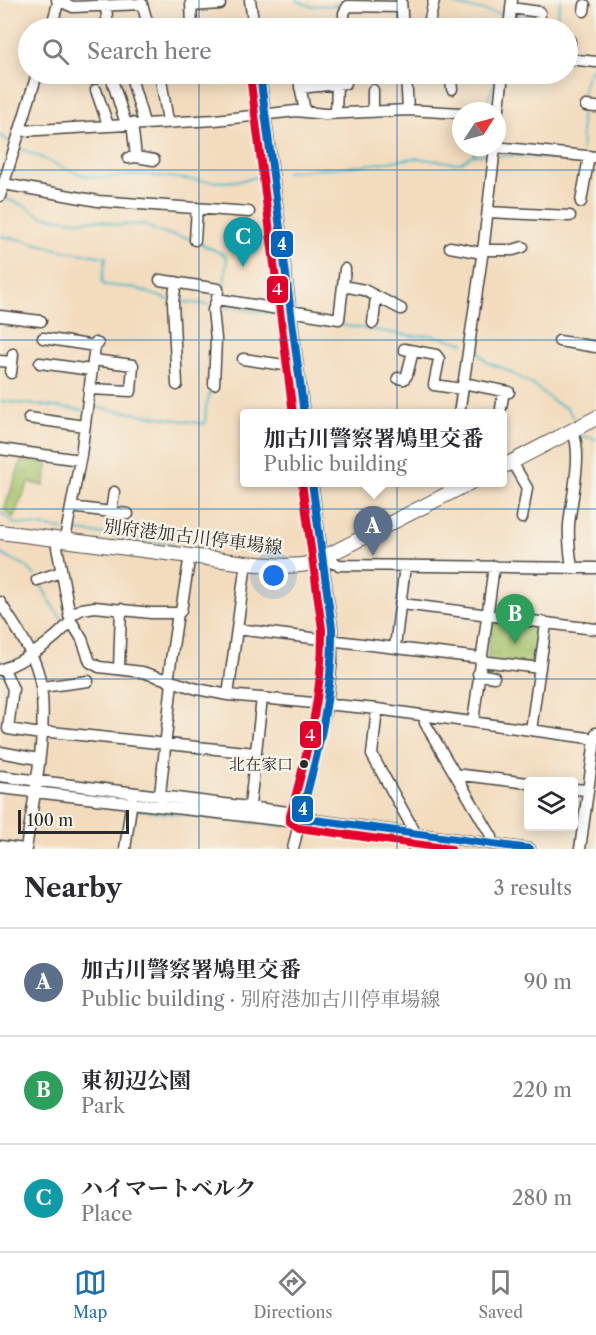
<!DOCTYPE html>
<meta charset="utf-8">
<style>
body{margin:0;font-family:"Libre Caslon Text","Noto Serif JP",serif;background:#f7f7f7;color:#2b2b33}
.controls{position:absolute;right:18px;bottom:18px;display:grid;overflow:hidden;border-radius:6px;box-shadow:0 3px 15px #0003}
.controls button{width:54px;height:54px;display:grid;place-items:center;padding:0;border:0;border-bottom:2px solid #e1e1e2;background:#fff;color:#2b2b33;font:30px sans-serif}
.compass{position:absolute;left:452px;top:102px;width:54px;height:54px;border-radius:50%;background:#fff;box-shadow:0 3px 15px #0003;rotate:54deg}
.scale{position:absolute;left:18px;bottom:15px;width:111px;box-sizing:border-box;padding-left:6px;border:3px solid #2b2b2b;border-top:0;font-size:16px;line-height:21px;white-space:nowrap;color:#2b2b2b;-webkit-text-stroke:4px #f7f3e8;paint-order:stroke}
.you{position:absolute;left:274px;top:576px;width:21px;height:21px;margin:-15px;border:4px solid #fff;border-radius:50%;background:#1a73e8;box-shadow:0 0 0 9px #1a73e833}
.badge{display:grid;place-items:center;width:39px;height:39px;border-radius:50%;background:#1f6fb2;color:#fff;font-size:20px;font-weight:700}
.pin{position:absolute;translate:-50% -50px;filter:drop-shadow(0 2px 3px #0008)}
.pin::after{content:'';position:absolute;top:32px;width:21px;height:18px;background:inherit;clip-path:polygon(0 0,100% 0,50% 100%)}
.popup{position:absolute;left:240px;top:409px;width:267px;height:78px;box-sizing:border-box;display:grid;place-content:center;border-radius:6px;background:#fff;filter:drop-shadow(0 2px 4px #0005);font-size:20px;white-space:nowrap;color:#7c7c81}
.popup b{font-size:22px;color:#2b2b33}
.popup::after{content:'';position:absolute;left:50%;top:100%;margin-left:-12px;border:12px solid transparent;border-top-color:#fff}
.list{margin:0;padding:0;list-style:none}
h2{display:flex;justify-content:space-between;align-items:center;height:78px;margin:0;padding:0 24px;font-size:26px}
h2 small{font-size:20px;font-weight:400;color:#7c7c81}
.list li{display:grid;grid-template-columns:39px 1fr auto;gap:18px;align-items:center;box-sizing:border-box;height:108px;padding:0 24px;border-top:2px solid #e1e1e2}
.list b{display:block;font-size:22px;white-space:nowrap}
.list p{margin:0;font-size:20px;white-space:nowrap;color:#7c7c81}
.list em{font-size:20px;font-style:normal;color:#7c7c81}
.icon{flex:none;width:33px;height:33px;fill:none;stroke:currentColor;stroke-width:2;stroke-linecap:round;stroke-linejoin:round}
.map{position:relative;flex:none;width:596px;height:849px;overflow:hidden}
.search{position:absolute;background:#fff;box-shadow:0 3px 15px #0003;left:18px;right:18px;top:18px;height:66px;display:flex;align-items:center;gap:15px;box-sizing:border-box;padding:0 21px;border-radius:33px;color:#7c7c81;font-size:22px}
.sheet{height:402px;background:#fff}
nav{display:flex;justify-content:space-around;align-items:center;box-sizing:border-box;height:84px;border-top:2px solid #e1e1e2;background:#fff;font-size:16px;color:#7c7c81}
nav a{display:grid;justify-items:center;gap:3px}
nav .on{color:#1f6fb2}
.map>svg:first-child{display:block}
.grass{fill:url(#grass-tufts);stroke:#67764a;stroke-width:1.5}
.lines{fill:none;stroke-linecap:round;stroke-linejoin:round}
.stream{stroke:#4bb7c7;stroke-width:2}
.minor-casing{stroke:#494641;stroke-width:13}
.major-casing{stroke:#494641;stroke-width:16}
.minor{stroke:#fff;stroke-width:10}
.major{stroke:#fff;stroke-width:14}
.bus-1-casing{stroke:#f7f3e8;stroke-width:12}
.bus-2-casing{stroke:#f7f3e8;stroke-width:12}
.bus-1{stroke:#0065bd;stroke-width:8}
.bus-2{stroke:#e4002b;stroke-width:8}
.grid{fill:none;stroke:#1f6fb2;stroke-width:1.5;stroke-opacity:0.55}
.bus-dot{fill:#2b2b2b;stroke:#f7f3e8;stroke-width:2}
.labels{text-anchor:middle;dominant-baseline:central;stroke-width:5;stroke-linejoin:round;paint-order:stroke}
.bus-label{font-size:16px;fill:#2b2b2b;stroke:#f7f3e8;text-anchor:end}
.street-label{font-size:18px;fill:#2b2b2b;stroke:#f7f3e8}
.line-badge{stroke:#f7f3e8;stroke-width:2}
.badge-label{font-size:16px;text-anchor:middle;font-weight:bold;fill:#fff}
</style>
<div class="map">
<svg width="596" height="849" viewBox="0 0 596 849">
<defs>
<pattern id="grass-tufts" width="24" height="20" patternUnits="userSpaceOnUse" patternTransform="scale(1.5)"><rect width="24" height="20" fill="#a3c169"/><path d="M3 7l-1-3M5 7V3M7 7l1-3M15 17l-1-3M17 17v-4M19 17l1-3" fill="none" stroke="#859d57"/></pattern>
</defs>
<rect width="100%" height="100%" fill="#f7f3e8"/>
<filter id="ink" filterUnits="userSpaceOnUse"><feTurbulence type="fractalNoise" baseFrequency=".0167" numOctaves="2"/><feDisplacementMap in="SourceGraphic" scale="12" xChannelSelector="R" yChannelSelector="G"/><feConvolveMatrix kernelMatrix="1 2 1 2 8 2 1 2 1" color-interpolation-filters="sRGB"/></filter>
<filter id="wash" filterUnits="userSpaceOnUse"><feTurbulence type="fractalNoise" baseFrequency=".008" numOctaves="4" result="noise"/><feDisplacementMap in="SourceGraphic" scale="24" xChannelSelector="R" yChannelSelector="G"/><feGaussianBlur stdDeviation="1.35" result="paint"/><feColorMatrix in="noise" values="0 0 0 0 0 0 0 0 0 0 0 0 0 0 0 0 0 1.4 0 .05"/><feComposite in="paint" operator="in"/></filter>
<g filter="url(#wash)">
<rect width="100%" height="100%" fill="#f3dcbe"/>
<path class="grass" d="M22 459 48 463 44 486 29 482 13 518 5 510V507Z
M494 620 541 626 538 665 487 659 491 622Z"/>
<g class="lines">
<path class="stream" d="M296 0 310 6 346 5
M445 0 464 7 506 15
M515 15 537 17
M543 18 556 19 561 0
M483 111 498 75
M0 135 11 143
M19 148C42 157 62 170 87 176 106 180 123 175 142 175 182 176 221 189 260 176
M582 151C581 133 578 78 593 67L596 68
M473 154 479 147
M499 155 579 160
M594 162 596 163
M285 172 366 165 415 158 455 163 462 162 472 155 489 154
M3 198 23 205 41 216 76 221 99 220 117 225 144 224 158 232 192 239
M0 236 23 240 64 251 106 257 102 282 105 285 135 288 169 300
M197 242 223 254 227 258 223 296
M178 301 209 305
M218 306 287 316
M295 318 413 336 431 335 464 343
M475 348 488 363 503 368 533 385 554 402 567 408 573 417
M0 401 83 410
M93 407 205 424 206 408 211 388
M581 436 596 439
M0 511 13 523 63 529
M71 530 175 544
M0 553C14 564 21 557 35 576
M40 583C48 597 54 612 66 623
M174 687 200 695
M138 810 284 826"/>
</g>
</g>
<g filter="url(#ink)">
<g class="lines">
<defs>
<path id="minor" d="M57 0 73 7 142 4 149 28
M250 0 254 28
M401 0 403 28
M191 2 192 28
M106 6 108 28
M191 6 220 4
M511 8 540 12 539 28
M584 11 585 5
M51 28 59 0
M344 28V13L348 6 401 7
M428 28 434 0
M509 28 512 0
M570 41 569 59 596 62
M94 74V79
M160 74 168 121
M260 74 304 414
M298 74 305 112
M406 74 408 110
M450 74 452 89
M113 83 126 124
M133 84 144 123
M300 88 346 83 345 74
M96 90 108 125
M373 90V112
M586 106 596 107
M336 113 337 84
M497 125 503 74
M20 131 215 120 296 111 325 114 408 110 461 113
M495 147 596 157
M136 157 154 160
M128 158 136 157 132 123
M4 184 98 201 249 212
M0 196 37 74
M581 202 589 156
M488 212 570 216
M195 240 197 208
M450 247 482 253
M483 250H513L523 247
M160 280 218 289 217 299 339 319 345 269
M176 282 173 302 177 385
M343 286 364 290 401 309
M0 316 41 321
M373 323 376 297
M43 338 95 346V343L98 344
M559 341 596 347
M404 349 436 355 439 359 434 385 462 389
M243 359 298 367
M0 361 12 362
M40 363 91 370
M11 373 13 354
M398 378 404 379 407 375 413 351
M463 383 509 392
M214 384 216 339 213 310 217 299
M89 389 131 391 133 365 93 360
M501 408 504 391
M459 414 484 243 495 147
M29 418 84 426
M572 431C584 451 571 501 569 525 568 539 570 554 572 568
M0 449 80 460
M512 462 527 488 522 518
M71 507 128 514
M111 512 114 492
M65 539 81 455 95 346
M322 559 339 565 596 568
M37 580 61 572
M0 602C12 622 28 643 36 666 53 711 33 800 26 849
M401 604C466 611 531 622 596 629
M69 616 82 609 95 607 151 613H178
M71 621 82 639 90 662 99 667 142 672 197 689 228 695 377 709 596 739
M237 629 480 658
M395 647 405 566
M480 661 540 668
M4 669 13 689 8 729 41 734
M119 669 121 609
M0 670C25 661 54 641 71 621L57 547 58 539
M478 674 494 677
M168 681 178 613 181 611 190 555
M42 687 88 681
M228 695 246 563
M377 709 372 755 416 834 414 849
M425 716V723L492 837 491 844
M473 722 494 566
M531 730 546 624
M41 731 255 753
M0 752 38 759
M455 774 528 783
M0 776 288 812 300 818 530 849
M0 788 287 821 300 818
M574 789 587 790
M159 804 172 682
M249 814 262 698
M0 846 24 849
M125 849 132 799
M293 849 327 704 332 660V628L312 482
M580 849 596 733"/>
<path id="major" d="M502 467 596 418
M0 532 246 563C269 565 290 568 313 563L471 482"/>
</defs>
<use href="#minor" class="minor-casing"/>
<use href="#major" class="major-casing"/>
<use href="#minor" class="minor"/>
<use href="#major" class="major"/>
<defs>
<path id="bus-1" d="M260 74 304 414
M312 482 332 628C333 694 318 755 300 818L530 849"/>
<path id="bus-2" d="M250 75 293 414
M302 483 322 629C323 694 307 754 290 816V822L299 828 451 849"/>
</defs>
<use href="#bus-1" class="bus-1-casing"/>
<use href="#bus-2" class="bus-2-casing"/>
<use href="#bus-1" class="bus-1"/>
<use href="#bus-2" class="bus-2"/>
</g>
</g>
<path class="grid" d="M199 0V28M397 0V28M199 74V849M397 74V849M0 170H596M0 340H596M0 509H596M0 679H596"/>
<circle class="bus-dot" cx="304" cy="764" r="5"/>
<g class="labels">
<g class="bus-label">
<text x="293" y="764">北在家口</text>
</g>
<g class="street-label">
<text transform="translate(193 537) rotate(7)">別府港加古川停車場線</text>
</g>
</g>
<g class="line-badge">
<rect x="270" y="230" width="24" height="28" rx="6" fill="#0065bd"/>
<rect x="266" y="275" width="23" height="29" rx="6" fill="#e4002b"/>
<rect x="299" y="720" width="23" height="29" rx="6" fill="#e4002b"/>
<rect x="291" y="795" width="23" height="28" rx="6" fill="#0065bd"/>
</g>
<g class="badge-label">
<text x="282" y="250">4</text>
<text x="277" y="295">４</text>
<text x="310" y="741">４</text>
<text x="303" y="815">4</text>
</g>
</svg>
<div class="controls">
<button><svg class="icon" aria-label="layers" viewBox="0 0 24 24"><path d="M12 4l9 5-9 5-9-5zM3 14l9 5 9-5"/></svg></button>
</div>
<svg class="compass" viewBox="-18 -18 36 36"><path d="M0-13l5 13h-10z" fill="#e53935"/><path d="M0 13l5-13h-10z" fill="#7c7c81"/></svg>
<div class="scale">100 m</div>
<div class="you"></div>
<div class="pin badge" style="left:373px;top:556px;background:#5c6f8a">A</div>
<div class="popup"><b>加古川警察署鳩里交番</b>Public building</div>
<div class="pin badge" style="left:515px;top:644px;background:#2e9e5b">B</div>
<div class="pin badge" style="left:243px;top:267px;background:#0f9aa8">C</div>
<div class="search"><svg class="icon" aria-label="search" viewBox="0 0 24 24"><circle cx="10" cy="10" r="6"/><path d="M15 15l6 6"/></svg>Search here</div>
</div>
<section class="sheet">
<h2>Nearby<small>3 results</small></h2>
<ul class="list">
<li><span class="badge" style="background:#5c6f8a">A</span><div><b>加古川警察署鳩里交番</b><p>Public building · 別府港加古川停車場線</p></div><em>90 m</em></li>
<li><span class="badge" style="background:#2e9e5b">B</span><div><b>東初辺公園</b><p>Park</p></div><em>220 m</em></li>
<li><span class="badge" style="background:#0f9aa8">C</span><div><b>ハイマートベルク</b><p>Place</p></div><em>280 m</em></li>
</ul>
</section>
<nav>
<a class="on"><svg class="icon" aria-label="map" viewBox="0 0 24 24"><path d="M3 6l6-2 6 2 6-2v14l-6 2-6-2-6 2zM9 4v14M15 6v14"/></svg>Map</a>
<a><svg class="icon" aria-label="directions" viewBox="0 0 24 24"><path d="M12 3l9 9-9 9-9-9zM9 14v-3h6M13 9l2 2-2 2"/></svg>Directions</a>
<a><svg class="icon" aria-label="saved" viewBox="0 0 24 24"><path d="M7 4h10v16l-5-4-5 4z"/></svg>Saved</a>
</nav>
